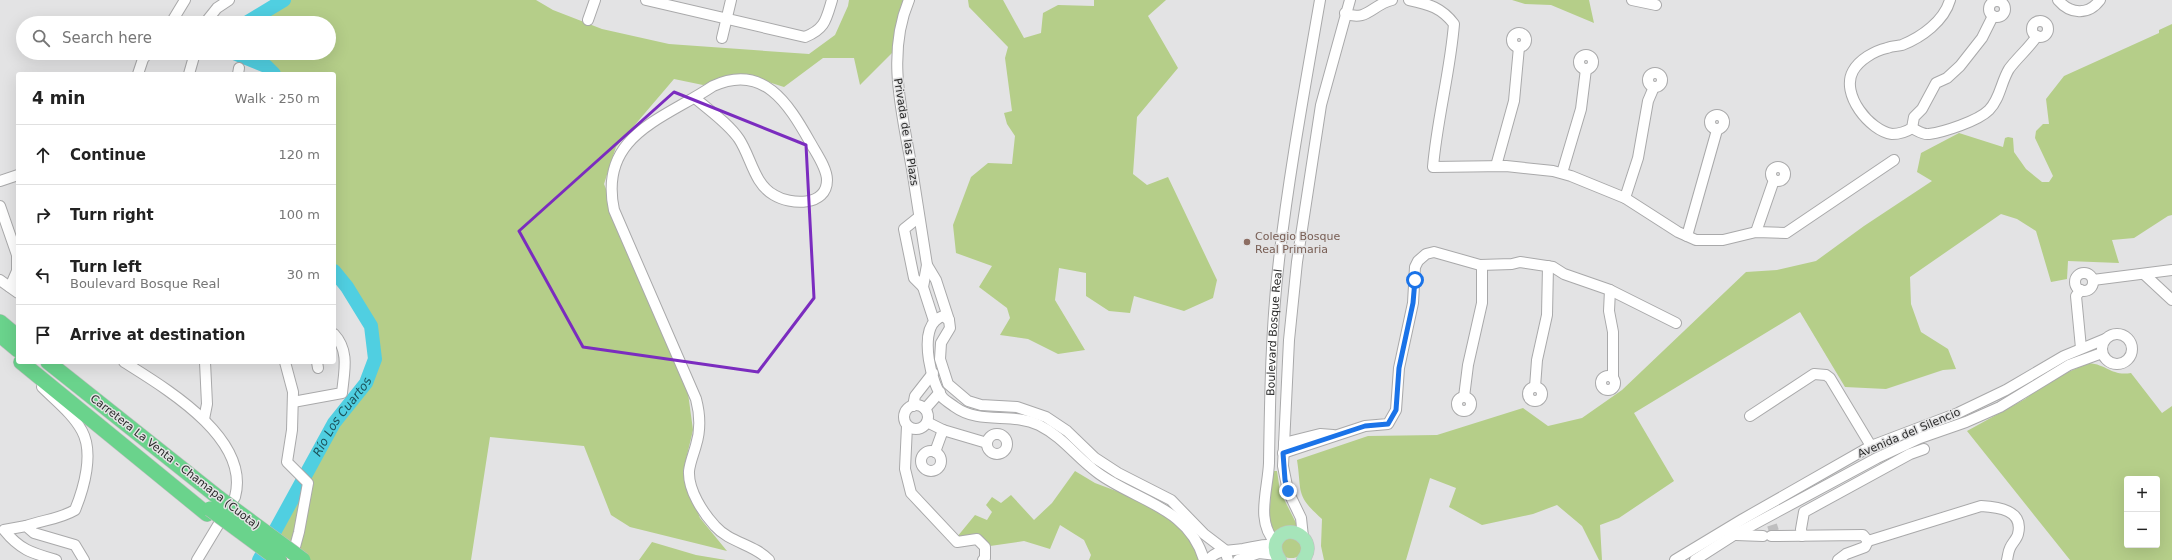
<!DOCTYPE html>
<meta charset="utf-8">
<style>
body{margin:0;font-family:"DejaVu Sans",sans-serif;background:#f2f2f2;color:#222}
.controls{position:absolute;right:12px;bottom:12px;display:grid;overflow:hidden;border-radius:4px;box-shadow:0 4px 16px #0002}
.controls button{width:36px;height:36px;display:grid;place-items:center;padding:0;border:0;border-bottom:1px solid #e0e0e0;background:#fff;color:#222;font:20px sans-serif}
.stop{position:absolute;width:12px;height:12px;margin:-9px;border:3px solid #1a73e8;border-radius:50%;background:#fff}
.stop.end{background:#1a73e8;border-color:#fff;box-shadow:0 1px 4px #0008}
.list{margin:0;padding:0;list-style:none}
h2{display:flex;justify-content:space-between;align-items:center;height:52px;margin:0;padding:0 16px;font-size:17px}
h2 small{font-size:13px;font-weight:400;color:#767676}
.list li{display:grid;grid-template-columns:26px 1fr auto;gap:12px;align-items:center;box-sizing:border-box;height:60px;padding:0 16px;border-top:1px solid #e0e0e0}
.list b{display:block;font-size:15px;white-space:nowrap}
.list p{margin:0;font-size:13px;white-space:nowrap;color:#767676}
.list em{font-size:13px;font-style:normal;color:#767676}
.icon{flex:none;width:22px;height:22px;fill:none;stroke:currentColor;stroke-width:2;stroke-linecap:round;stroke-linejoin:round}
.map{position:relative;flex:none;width:2172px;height:560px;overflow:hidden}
.search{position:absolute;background:#fff;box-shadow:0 4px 16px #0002;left:16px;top:16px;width:320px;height:44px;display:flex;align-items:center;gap:10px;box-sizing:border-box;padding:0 14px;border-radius:22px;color:#767676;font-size:15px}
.panel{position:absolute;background:#fff;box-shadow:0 4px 16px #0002;left:16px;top:72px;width:320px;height:292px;border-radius:4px}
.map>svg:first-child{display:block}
.green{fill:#b5ce89;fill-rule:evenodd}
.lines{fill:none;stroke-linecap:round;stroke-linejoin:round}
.river{stroke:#50cfe1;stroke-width:14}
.minor-tunnel{stroke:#bebebf;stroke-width:10;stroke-dasharray:10 5;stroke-linecap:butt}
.minor-casing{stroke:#a9a9aa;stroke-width:12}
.major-casing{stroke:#bfbfbf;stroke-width:14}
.highway-casing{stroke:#bfbfbf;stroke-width:16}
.minor{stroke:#fff;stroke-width:10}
.major{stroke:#a6e5ba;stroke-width:13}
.highway{stroke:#6ad38c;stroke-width:15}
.highway-bridge-casing{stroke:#bfbfbf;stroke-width:16;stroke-linecap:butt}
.highway-bridge{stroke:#6ad38c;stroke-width:15}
.route{stroke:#1a73e8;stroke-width:5}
.marked{fill:none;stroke:#7b2cbf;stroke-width:3;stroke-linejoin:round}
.education-dot{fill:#8d6e63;stroke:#e3e3e4;stroke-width:1.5}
.labels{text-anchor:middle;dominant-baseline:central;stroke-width:3;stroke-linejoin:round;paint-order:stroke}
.street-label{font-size:11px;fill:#292929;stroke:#e3e3e4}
.education-label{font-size:11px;fill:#785e54;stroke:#e3e3e4;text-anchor:start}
.water-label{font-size:12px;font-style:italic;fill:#1c525a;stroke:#e3e3e4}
</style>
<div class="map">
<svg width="2172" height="560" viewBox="0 0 2172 560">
<rect width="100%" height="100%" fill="#e3e3e4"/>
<path class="green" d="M284 0H536L553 10 602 29 669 44 809 54 835 35 848 6 849 0H906L893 52 860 85 854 58H823L784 87 746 75 703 85 674 79 616 147 604 184 688 393 693 430 683 472 700 518 727 551 630 527 611 515 584 446 490 437 471 560H259L334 423 366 383 375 359 371 326 347 287 334 271V74H274L266 66 234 53H329V23H246Z
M968 0H1003L1024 38 1041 33 1043 13 1058 5 1094 6V0H1166L1148 16 1178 68 1137 117 1133 174 1147 185 1168 177 1217 280 1213 298 1184 311 1134 296 1130 313 1109 311 1086 296V273L1059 268 1055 300 1085 350 1058 354 1028 339 1000 335 1010 318 1007 308 979 287 992 266 956 253 953 225 971 177 988 163 1012 164 1015 136 1007 124 1004 113 1012 111 1005 58 1008 47 969 7Z
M1512 0H1589L1594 23 1551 5 1525 4Z
M2172 24V215L2168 216 2134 238 2112 240 2119 263 2068 261 2067 279 2051 282 2036 231 2017 219 2001 214 1910 277 1911 304 1921 332 1948 349 1956 369 1943 370 1886 389 1845 387 1800 312 1634 413 1674 481 1619 518 1600 525 1602 560H1599L1582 526 1557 505 1533 514 1482 525 1449 507 1456 488 1430 478 1406 560H1324L1321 546 1322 519C1295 495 1302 492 1297 460L1368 436 1437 435 1523 408 1548 426 1582 418 1622 390 1746 272 1777 270 1816 261 1864 226 1932 181 1917 172 1921 153 1959 133 2003 147 2005 138 2008 137 2013 138 2014 152 2026 169 2042 182H2049L2053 176 2035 138 2036 131 2043 124H2049L2046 99 2064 76 2159 33V30Z
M2089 363C2108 365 2111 376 2131 373L2162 413 2172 406V560H2070L1967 431 2025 399 2052 379ZM2127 479H2157V545H2127Z
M1075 471 1095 483 1135 498 1163 512 1189 535 1200 560H1089L1091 555 1084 540 1060 525 1050 549 1024 541 990 546 979 535 957 537 975 515 987 520 992 512 986 505 992 497 1001 503 1011 495 1034 520 1052 503Z
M1272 471H1277L1280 491 1300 531 1283 529 1271 534 1269 525Z
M1292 535 1303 546C1301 559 1293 560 1281 556L1278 541Z
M652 542 696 555 726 560H639Z"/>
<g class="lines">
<g class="river">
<path d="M246 23 284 0"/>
<path d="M234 53 266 66 274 74"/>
<path id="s1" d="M259 560 334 423 366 383 375 359 371 326 347 287 334 271"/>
</g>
<path class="minor-tunnel" d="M1772 525 1774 531"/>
<defs>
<g id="minor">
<path d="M646 0 805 37C825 29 826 20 832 0"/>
<path d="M909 0C886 54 902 113 912 169 917 201 922 233 927 265L936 280 949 320 950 328 941 343 940 359 948 384 968 401 981 405 1017 407 1046 417 1067 431 1095 458 1118 473 1171 500 1204 534 1225 550 1228 560"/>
<path d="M1409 0C1429 4 1442 8 1454 24 1450 73 1437 119 1433 167L1506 166 1553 171 1571 176 1625 198 1678 232 1696 240H1723L1756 232 1786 233 1894 160"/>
<path d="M1632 0 1656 5"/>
<path d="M1950 0C1944 21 1922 37 1902 45 1898 46 1892 46 1887 48 1874 51 1859 60 1853 71 1840 94 1870 131 1892 134 1900 134 1906 132 1912 128L1914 117 1922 109 1936 83 1947 78 1960 66 1982 38 1993 16"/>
<path d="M2058 0C2070 14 2088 16 2100 0"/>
<circle cx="1997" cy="9" r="8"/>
<path d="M1345 13C1366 23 1373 4 1392 0"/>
<path d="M588 20 595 0"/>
<circle cx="2040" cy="29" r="8"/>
<path d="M171 23 185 0"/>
<path d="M205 23 217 8 229 0"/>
<circle cx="1519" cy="40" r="7"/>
<path d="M722 38 731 0"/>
<circle cx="1586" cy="62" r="7"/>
<circle cx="1655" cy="80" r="7"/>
<path d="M138 74 143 59 148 53"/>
<path d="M189 74 195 53"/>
<path d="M238 74 239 68"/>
<path d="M695 98C710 111 728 123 739 139 751 157 754 184 774 195 790 205 827 207 827 180 827 168 816 153 810 142 788 103 763 63 713 86 664 119 598 135 614 210L696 399C700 414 701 429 696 445 694 453 690 462 689 471 688 490 703 513 715 526 730 543 754 544 769 560"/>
<circle cx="1717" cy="122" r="7"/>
<path d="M1912 128C1918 131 1923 135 1929 134 1944 132 1978 121 1989 110 2000 99 2001 82 2009 69 2017 58 2029 48 2037 36"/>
<path d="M1496 166 1514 101 1519 47"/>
<circle cx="1778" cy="174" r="7"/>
<path d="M1562 173 1581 109 1586 69"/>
<path d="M0 181 18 175"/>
<path d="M1625 198 1638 158 1648 101 1654 87"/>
<path d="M0 206 17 255V271L10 287"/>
<path d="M919 217 904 229 914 278 923 287"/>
<path d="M1756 232 1774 180"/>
<path d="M1687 236 1717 130"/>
<path d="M927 265 923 287 934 321"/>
<circle cx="2084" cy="282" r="9"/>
<path d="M2144 274 2172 300"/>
<path d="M0 280 18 293"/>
<path d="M2093 280 2172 270"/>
<path d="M1610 290 1609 311 1613 332V378"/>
<path d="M2081 290 2076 296 2081 348"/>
<path d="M949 320 943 316C940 317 937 319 935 321 920 335 931 384 943 398 946 401 951 404 955 407 980 425 1012 412 1039 425 1063 437 1077 458 1098 473 1136 501 1189 507 1204 560"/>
<circle cx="2117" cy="349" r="15"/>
<path d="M124 362C165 388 251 438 235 497L197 560"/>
<path d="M285 362 293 392 292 430 287 462 308 483 299 532 292 558"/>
<path d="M317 362 318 368"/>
<circle cx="1608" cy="383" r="7"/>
<circle cx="1535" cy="394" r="7"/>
<path d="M1535 387 1537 360 1547 315 1548 266"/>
<circle cx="1464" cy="404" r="7"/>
<path d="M1464 397 1468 365 1482 303V265"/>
<path d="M293 402 342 393C344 372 350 351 334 334"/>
<circle cx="916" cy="417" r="12"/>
<path d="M913 406 915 396 933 373"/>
<path d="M925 409 940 392"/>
<path d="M1750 416 1814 374 1826 375 1830 378 1871 446"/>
<path d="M204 419 207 404 205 362"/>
<path d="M927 422 943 430 987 443"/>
<path d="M907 426 905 469 911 493 957 542 977 539 985 547V558L983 560"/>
<circle cx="997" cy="444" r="10"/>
<path d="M1284 443 1320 434 1333 435"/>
<circle cx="931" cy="461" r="10"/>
<path d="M935 452 943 430"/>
<path d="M1283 453 1365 426 1388 424 1396 410 1399 368 1413 303 1415 267 1418 261 1426 254 1434 252 1480 265 1512 264 1520 262 1553 267 1564 274 1610 290 1676 323"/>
<path d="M26 526C43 520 60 519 75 510 84 488 94 453 82 431 73 414 56 401 42 387"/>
<path d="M1736 535 1763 536"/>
<path d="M1771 536 1863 535 1868 541"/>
<path d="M1802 536 1801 529 1804 512 1910 454 1924 449"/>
<path d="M1303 537 1301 518 1288 491 1283 466 1289 340 1297 262 1321 105 1350 0"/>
<path d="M1868 541 1981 506C1998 507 2024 510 2018 534 2017 539 2012 543 2010 548 2008 552 2008 556 2007 560"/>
<path id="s2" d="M1276 543C1255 522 1268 490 1269 463 1270 395 1271 327 1279 260 1289 173 1305 87 1320 0"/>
<path d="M56 560C32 553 20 550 4 530L26 526 34 533 75 545 84 560"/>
<path d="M1208 560C1218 549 1229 551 1243 549 1255 547 1263 544 1275 545"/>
<path d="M1238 560 1259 553 1276 555"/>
<path d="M1675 560 1743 519 1871 446 1958 413 2006 390 2064 356 2105 339"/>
<path d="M1695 560 1734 535 1877 458 1920 438 1966 422 2000 407 2069 365 2102 353"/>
<path d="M1838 560 1846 554 1865 547 1868 541"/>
</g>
<path id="major" d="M1280 560C1276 555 1274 549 1276 542 1286 519 1320 540 1303 560"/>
<path id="highway" d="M0 322 18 337
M0 335 18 350
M21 362 207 514
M48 362 219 498"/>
</defs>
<use href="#minor" class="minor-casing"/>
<use href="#major" class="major-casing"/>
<use href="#highway" class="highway-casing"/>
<use href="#minor" class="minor"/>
<use href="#major" class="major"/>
<use href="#highway" class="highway"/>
<defs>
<path id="highway-bridge" d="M219 498 303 560
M210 509 279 560"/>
</defs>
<use href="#highway-bridge" class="highway-bridge-casing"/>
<use href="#highway-bridge" class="highway-bridge"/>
</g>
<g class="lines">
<path class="route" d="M1288 491 1285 480 1283 453 1365 426 1388 424 1396 410 1399 368 1413 303 1415 280"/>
</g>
<path class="marked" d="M674 92 806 145 814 298 758 372 583 347 519 231Z"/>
<circle class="education-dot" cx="1247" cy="242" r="4"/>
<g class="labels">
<g class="street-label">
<text transform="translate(906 132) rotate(81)">Privada de las Plazs</text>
<text stroke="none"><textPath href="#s2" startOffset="214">Boulevard Bosque Real</textPath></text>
<text transform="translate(1909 433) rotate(-23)">Avenida del Silencio</text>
<text transform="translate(175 462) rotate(38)">Carretera La Venta - Chamapa (Cuota)</text>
</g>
<g class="education-label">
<text x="1255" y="236">Colegio Bosque<tspan x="1255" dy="13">Real Primaria</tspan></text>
</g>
<g class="water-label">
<text stroke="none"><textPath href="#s1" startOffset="166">Río Los Cuartos</textPath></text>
</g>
</g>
</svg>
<div class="controls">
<button>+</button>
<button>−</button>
</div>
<div class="stop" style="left:1415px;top:280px"></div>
<div class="stop end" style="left:1288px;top:491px"></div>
<div class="search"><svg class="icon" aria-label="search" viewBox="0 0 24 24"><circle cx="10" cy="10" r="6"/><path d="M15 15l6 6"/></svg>Search here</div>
<section class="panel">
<h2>4 min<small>Walk · 250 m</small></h2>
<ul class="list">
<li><svg class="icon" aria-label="ahead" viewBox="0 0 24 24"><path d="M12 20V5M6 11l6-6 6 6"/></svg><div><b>Continue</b></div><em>120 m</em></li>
<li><svg class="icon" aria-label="right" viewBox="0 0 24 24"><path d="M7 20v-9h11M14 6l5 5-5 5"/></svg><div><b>Turn right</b></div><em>100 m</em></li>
<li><svg class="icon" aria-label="left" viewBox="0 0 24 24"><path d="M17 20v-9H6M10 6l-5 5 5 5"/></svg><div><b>Turn left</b><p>Boulevard Bosque Real</p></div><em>30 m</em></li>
<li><svg class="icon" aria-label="arrive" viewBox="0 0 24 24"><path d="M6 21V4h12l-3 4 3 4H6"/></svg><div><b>Arrive at destination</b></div></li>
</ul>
</section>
</div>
